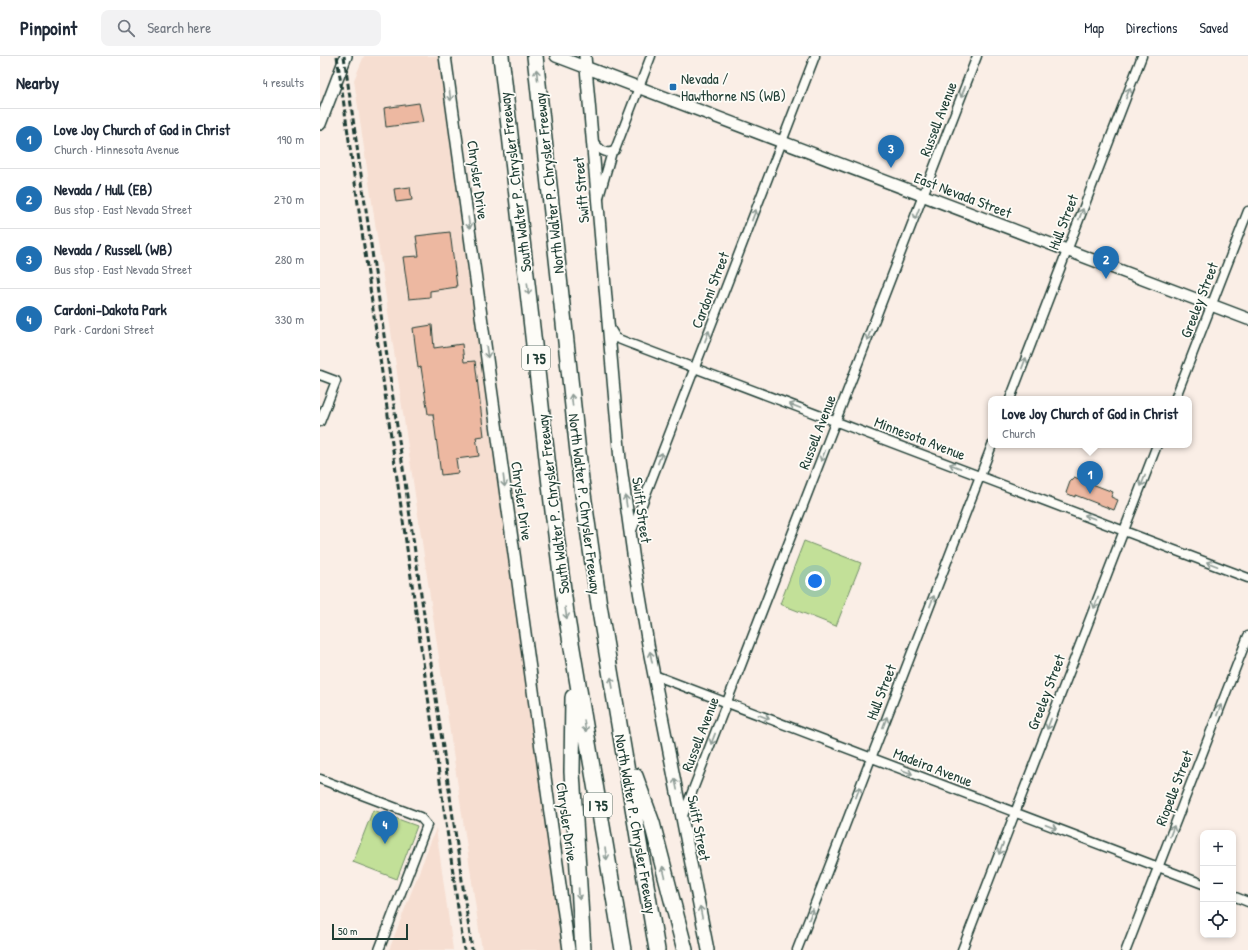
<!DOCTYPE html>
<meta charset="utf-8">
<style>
body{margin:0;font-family:"Patrick Hand",sans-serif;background:#f2f2f3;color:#1f2937}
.controls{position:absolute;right:12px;bottom:12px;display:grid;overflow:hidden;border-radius:8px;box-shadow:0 2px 6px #0003}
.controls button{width:36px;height:36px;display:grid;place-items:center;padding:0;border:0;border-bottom:1px solid #e0e1e3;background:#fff;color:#1f2937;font:20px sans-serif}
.scale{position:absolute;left:12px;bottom:10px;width:76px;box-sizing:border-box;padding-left:4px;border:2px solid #1f3d34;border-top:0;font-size:11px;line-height:14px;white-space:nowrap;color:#1f3d34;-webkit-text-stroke:3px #fdfcf7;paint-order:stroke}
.you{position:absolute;left:495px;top:525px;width:14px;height:14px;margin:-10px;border:3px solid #fff;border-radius:50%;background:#1a73e8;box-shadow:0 0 0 6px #1a73e833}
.badge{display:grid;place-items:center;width:26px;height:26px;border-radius:50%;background:#1f6fb2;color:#fff;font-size:13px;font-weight:700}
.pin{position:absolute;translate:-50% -33px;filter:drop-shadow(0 1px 2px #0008)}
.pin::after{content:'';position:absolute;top:21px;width:14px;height:12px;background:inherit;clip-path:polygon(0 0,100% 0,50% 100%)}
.popup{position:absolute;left:668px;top:340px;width:204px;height:52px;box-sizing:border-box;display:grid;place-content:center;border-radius:8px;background:#fff;filter:drop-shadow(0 1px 3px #0005);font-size:13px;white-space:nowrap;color:#747a83}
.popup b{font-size:15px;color:#1f2937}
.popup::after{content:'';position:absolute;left:50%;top:100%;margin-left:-8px;border:8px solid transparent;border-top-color:#fff}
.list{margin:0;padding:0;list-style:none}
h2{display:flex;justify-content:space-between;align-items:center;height:52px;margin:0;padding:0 16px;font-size:17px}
h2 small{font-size:13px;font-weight:400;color:#747a83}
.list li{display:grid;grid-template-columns:26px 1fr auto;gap:12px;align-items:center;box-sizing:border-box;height:60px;padding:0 16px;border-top:1px solid #e0e1e3}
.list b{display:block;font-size:15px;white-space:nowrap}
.list p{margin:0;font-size:13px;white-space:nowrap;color:#747a83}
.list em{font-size:13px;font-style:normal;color:#747a83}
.icon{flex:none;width:22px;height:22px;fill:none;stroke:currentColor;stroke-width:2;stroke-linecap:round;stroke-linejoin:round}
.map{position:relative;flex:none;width:928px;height:894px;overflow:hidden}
header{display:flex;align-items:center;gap:24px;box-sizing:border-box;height:56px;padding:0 20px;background:#fff;border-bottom:1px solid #e0e1e3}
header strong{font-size:19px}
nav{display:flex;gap:22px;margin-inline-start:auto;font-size:14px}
.search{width:280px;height:36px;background:#f2f2f3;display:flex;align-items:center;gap:10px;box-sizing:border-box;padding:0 14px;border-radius:8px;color:#747a83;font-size:15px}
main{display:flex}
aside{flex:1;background:#fff}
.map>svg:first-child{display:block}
.built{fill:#f6ded1}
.green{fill:#c2e098;stroke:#708e66}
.building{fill:#edb8a1;stroke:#1f3d34}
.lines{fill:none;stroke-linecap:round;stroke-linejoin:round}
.street-casing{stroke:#1f3d34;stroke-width:11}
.secondary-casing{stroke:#1f3d34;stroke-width:14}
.highway-casing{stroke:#1f3d34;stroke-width:18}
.street{stroke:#fdfcf7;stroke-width:8}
.secondary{stroke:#fdfcf7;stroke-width:11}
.highway{stroke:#fdfcf7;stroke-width:15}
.rail{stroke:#1f3d34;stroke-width:3;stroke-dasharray:6 3;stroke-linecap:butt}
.oneway{stroke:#8e9c96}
.poi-dot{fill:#1f6fb2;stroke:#fdfcf7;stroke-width:1.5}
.labels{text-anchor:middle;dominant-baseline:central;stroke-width:3.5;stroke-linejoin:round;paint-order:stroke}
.shield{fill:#fdfcf7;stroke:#62766e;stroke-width:1}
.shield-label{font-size:14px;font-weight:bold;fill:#1f3d34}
.poi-label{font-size:15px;fill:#1f3d34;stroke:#fdfcf7;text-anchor:start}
.street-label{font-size:15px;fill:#1f3d34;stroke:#fdfcf7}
</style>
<header>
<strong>Pinpoint</strong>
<div class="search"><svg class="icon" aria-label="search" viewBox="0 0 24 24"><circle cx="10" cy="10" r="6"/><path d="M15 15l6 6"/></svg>Search here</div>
<nav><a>Map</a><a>Directions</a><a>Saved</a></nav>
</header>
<main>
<aside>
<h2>Nearby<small>4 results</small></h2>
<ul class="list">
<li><span class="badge">1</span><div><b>Love Joy Church of God in Christ</b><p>Church · Minnesota Avenue</p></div><em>190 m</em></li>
<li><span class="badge">2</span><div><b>Nevada / Hull (EB)</b><p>Bus stop · East Nevada Street</p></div><em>270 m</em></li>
<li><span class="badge">3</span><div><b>Nevada / Russell (WB)</b><p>Bus stop · East Nevada Street</p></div><em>280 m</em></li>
<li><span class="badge">4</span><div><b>Cardoni-Dakota Park</b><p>Park · Cardoni Street</p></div><em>330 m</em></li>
</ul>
</aside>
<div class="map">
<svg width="928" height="894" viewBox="0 0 928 894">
<rect width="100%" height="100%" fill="#faeee6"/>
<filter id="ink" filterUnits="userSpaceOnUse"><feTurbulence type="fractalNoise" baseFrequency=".025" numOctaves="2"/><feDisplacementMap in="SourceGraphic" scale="8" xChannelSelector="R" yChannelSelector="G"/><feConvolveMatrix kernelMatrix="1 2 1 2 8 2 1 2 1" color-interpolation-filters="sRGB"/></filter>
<g filter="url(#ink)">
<path class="built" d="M44 0H118L245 894H162L34 24Z
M116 772 133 894H69Z"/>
<path class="green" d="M484 485 541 507 516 570 460 548Z
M53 754 97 770 77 823 33 806Z"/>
<path class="building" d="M99 47 103 66 66 71 64 52Z
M90 131 92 144 76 146 74 133Z
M130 176 137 231 110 235V241L89 243 83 201 99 200 96 180Z
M112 269 114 292 142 288 144 306 155 305 164 380 156 381 159 400 136 403 138 417 121 419 113 358H108L101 311 98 312 93 272Z
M754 421 793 436 791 441 798 444 794 454 755 439V441L746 437 751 423 753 424Z"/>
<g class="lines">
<defs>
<path id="street" d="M272 84C278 91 285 101 295 94L331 0
M279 141 292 96
M290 272 296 282 306 286 928 522
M0 319 16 325 0 366
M690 343 822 0
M855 343 928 155
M311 477 495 0
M334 619 883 828
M0 723 100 761 107 769 59 894
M362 762 657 0
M913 840 928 846
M477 894 672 389
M642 894 837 389
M806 894 928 580"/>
<path id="secondary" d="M125 0 249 894
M236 0 928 263
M265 0 300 404 314 505 329 594 388 894
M0 68 26 0"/>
<path id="highway" d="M181 0 233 455 246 557 303 894
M215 0 261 424 279 549 337 894
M253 641 252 716 263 894
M315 720 332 767 365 894"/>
</defs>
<use href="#street" class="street-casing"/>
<use href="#secondary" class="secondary-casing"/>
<use href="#highway" class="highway-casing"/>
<use href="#street" class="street"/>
<use href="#secondary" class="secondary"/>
<use href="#highway" class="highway"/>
<path class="rail" d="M17 0 144 894
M24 0 152 894"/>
</g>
<defs><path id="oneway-shaft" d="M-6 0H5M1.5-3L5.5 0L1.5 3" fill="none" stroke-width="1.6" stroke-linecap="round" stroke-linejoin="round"/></defs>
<g class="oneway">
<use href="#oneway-shaft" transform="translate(217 19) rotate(-96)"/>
<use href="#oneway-shaft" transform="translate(643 36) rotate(111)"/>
<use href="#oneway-shaft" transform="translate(808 37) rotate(-69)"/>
<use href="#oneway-shaft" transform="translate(130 39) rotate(82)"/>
<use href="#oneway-shaft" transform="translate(597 158) rotate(111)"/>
<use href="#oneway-shaft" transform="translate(761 158) rotate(-69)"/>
<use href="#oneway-shaft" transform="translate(434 159) rotate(-69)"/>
<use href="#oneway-shaft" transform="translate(149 167) rotate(82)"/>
<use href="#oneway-shaft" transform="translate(208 233) rotate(83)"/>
<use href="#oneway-shaft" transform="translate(549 279) rotate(111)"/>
<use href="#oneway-shaft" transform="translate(387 280) rotate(-69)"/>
<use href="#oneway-shaft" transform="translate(167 296) rotate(82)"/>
<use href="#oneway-shaft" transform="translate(704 307) rotate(-69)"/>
<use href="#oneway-shaft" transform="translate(252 344) rotate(-96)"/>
<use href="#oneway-shaft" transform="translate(475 350) rotate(-159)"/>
<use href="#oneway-shaft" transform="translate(503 400) rotate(111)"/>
<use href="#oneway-shaft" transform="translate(340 402) rotate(-69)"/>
<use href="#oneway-shaft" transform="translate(635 410) rotate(-159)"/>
<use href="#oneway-shaft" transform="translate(184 425) rotate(83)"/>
<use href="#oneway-shaft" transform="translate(823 425) rotate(111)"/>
<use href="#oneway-shaft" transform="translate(306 445) rotate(-98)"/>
<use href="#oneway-shaft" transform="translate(770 461) rotate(-159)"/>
<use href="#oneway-shaft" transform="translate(892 508) rotate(-159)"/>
<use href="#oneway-shaft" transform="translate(612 545) rotate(-69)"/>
<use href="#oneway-shaft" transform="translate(776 547) rotate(111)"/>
<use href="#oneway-shaft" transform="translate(246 557) rotate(81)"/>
<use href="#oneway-shaft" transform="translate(331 601) rotate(-101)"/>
<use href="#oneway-shaft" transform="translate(292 627) rotate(-100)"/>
<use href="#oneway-shaft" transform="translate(899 654) rotate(-69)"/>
<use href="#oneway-shaft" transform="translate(444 661) rotate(21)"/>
<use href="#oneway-shaft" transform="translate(565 666) rotate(-69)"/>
<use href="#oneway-shaft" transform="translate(729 668) rotate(111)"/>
<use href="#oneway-shaft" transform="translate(265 670) rotate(81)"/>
<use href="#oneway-shaft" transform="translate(393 683) rotate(111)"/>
<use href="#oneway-shaft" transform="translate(587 716) rotate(21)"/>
<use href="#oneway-shaft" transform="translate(356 728) rotate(-101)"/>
<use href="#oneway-shaft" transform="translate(538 736) rotate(-69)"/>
<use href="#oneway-shaft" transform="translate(731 771) rotate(21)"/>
<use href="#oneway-shaft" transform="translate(852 775) rotate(-69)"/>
<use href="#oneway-shaft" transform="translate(681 793) rotate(111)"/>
<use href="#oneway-shaft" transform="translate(286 798) rotate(81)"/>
<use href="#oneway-shaft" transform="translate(344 816) rotate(-104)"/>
<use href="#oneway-shaft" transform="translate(259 838) rotate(86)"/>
<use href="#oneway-shaft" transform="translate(381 856) rotate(-101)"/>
<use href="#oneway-shaft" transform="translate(491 858) rotate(-69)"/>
</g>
</g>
<rect class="poi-dot" x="349" y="27" width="8" height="8" rx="2"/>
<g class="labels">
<g class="shield">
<rect x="202" y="290" width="28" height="24" rx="3"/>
<rect x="264" y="737" width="28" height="24" rx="3"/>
</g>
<g class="shield-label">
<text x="216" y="302">I 75</text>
<text x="278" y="749">I 75</text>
</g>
<g class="poi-label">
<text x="361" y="22">Nevada /<tspan x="361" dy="17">Hawthorne NS (WB)</tspan></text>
</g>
<g class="street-label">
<text transform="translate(618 63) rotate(-69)">Russell Avenue</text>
<text transform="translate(158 124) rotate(82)">Chrysler Drive</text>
<text transform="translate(195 126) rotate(-97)">South Walter P. Chrysler Freeway</text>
<text transform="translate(229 127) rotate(-96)">North Walter P. Chrysler Freeway</text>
<text transform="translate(261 134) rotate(-95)">Swift Street</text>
<text transform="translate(643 139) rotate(21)">East Nevada Street</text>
<text transform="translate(743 166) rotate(-69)">Hull Street</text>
<text transform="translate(390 234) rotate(-69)">Cardoni Street</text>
<text transform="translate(879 244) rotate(-69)">Greeley Street</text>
<text transform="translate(497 376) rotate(-69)">Russell Avenue</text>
<text transform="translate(600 382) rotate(21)">Minnesota Avenue</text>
<text transform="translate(202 445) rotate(82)">Chrysler Drive</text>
<text transform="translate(233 448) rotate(-97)">South Walter P. Chrysler Freeway</text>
<text transform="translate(265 448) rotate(83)">North Walter P. Chrysler Freeway</text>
<text transform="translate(322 454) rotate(82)">Swift Street</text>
<text transform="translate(561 636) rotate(-69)">Hull Street</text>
<text transform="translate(726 636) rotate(-69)">Greeley Street</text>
<text transform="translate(380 678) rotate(-69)">Russell Avenue</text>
<text transform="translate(613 711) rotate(21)">Madeira Avenue</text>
<text transform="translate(854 732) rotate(-69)">Riopelle Street</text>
<text transform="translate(247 766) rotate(82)">Chrysler Drive</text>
<text transform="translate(316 768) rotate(80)">North Walter P. Chrysler Freeway</text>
<text transform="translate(379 772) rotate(79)">Swift Street</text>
</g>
</g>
</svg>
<div class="controls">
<button>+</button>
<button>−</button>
<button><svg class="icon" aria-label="locate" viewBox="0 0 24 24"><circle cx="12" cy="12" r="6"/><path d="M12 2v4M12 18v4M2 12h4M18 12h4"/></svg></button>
</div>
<div class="scale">50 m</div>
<div class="you"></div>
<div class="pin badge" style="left:770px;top:438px">1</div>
<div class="popup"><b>Love Joy Church of God in Christ</b>Church</div>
<div class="pin badge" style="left:786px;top:223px">2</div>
<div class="pin badge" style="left:571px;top:112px">3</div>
<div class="pin badge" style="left:65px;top:788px">4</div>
</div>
</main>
